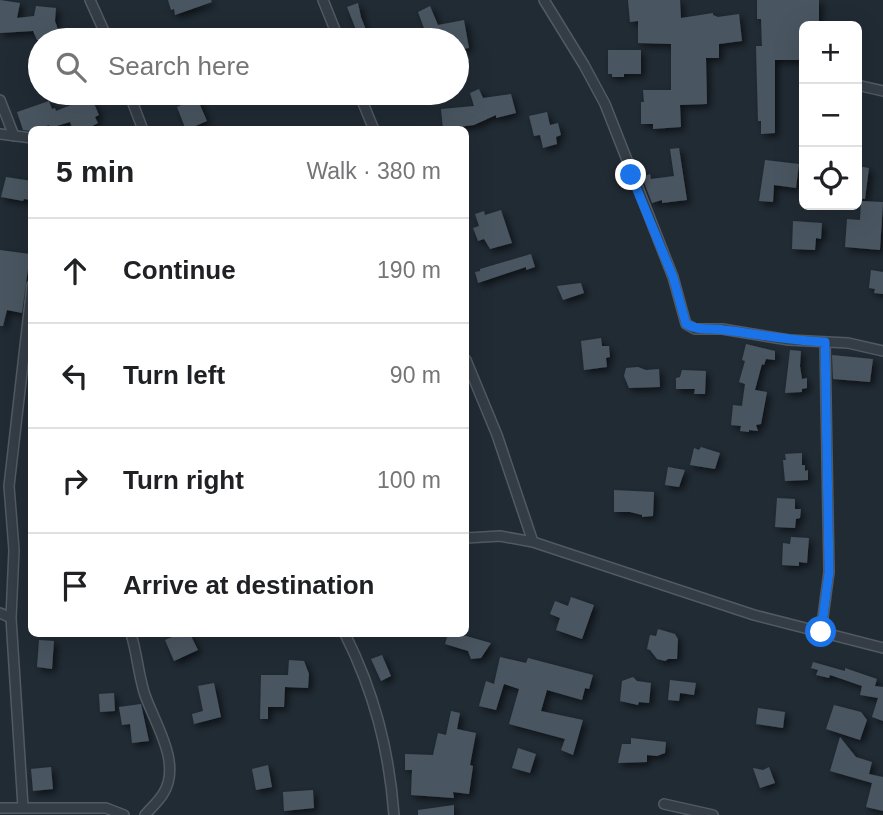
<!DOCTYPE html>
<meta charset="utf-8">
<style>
body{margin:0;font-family:Helvetica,sans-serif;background:#f2f2f2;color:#202124}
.controls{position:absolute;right:21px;top:21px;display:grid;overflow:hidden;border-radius:10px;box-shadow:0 7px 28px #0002}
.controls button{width:63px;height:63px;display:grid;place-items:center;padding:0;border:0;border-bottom:2px solid #e0e0e0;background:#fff;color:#202124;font:35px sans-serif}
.stop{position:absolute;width:21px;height:21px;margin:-16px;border:5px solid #1a73e8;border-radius:50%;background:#fff}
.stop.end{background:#1a73e8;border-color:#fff;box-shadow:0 2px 7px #0008}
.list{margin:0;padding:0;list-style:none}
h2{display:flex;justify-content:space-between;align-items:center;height:91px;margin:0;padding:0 28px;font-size:30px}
h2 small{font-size:23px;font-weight:400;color:#757577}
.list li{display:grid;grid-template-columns:46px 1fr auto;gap:21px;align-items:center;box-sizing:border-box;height:105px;padding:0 28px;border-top:2px solid #e0e0e0}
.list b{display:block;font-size:26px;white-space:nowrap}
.list em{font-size:23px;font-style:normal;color:#757577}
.icon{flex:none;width:38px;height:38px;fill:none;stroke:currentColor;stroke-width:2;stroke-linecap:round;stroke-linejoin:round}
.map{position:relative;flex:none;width:883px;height:815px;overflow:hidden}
.search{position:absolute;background:#fff;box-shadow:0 7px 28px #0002;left:28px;top:28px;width:441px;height:77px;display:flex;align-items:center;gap:18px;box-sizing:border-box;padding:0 24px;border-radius:38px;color:#757577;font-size:26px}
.panel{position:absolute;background:#fff;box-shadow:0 7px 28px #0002;left:28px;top:126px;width:441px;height:511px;border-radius:10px}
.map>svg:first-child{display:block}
.building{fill:#495560;filter:url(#shadow)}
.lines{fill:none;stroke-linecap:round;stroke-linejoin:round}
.minor-casing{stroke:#515a63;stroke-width:12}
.minor{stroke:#343c45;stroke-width:9}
.route{stroke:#1a73e8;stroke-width:9}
</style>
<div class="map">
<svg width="883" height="815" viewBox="0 0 883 815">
<defs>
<filter id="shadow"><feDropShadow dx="3.5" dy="3.5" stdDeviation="3.5" flood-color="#0009"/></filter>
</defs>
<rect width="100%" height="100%" fill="#212b34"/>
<path class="building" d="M0 0 20 3 17 18 34 16 36 6 56 8 55 21 60 35 47 40H37L33 31 0 33Z
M168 0H211L212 2 175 15 174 9 171 10Z
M628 0H680L681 18 713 13V15L718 17 739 14 742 41 719 44V58H706L707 104 680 105 681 127 653 129V124H641V102H644L643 90H671V44L638 43V21L630 22Z
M757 0H819V26H804V40H800V60H775V133L761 134V121H758L756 46H762L761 19H757Z
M358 3 361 17 370 40H360L347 7Z
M430 6 438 25 464 20 469 48 457 50V40H401L425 31 418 12Z
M608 50H641V74H624V77H612V74H608Z
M479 89 483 98 511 94 516 113 496 118V115L474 125 443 129 441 109 474 106 470 93Z
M197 98 207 121 186 130 177 107Z
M86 99 88 103 93 101 99 115 95 117 98 123 85 130H73L70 122 50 128 49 125 31 131 23 130 17 112 49 101 52 109 55 108 56 111Z
M547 112 550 125 558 123 561 135 556 137 557 144 543 148 540 135 534 136 529 116Z
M679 148 687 200 662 203V200L652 203 642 177 650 174 651 179 674 176 670 149Z
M765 160 799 164 796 188 774 185 773 202 759 201Z
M857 166 869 168 865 199 857 198Z
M6 177 32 181V200L24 199 23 201 1 197Z
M861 201 883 202 880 250 845 247 847 219 860 220Z
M501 210 512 243 490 249 484 239 478 241 473 228 479 226 475 214 484 211 485 215Z
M793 221 822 223 821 239 816 238 815 250 792 249Z
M0 250 30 254 22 313 7 310 3 326H0Z
M531 254 535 267 526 270V267L478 283 475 272 480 271V269Z
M871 270 883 272V294L874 293 875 289 869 288Z
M581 283 584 293 563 300 557 286Z
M601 338 602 346H609L610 357 606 358 607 367 584 370 581 341Z
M746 344 775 351V360L766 359 764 365 762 364 755 390 767 392 761 424 756 425 758 431 749 430V432L740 431 741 426 731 425 733 405 742 406 745 384 739 382 745 361 742 360Z
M790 350 801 351 800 366 802 379 807 378V388L802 389V392L785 393Z
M832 355 873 359 870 382 833 379Z
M638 367 646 370 659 369 660 387 629 388 624 376 626 368Z
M682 370 706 371 705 394H694L695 389H676V378L680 377Z
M701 447 720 453 715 469 690 465 694 448 699 450Z
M802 453V465H805V471L808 470V480L785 481 783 460H786L785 454Z
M668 467 685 470 679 487 665 485Z
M614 490 654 492 653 516 642 517V515L630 512H614Z
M777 498 795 499V509H801L800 518 796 519 795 528 775 527Z
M791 537 809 538 807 563 799 562V566L782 565 783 543 790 544Z
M571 597 594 605 582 639 556 630 560 618 550 614 555 601 568 606Z
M658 629 675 634 678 639 677 659H668L665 661 657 659 650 650 647 649 650 635 656 636Z
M179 634H190L198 650 174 661 165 640Z
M448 634H459L491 643 481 658 471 659 468 651 445 644Z
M39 640 54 641 52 669 37 667Z
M382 655 391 676 381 681 371 659Z
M500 657 526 663 528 658 593 675 589 689 585 688 582 700 547 690 541 711 583 720 573 755 561 750 565 739 509 724 519 689 504 684 496 710 479 706 486 681 494 684Z
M289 660 304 661 309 674 308 688 285 687 284 707H268V719H260L261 675H288Z
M813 662 845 671V668L877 679 875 686 883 687V721L872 717 878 698 860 695 862 686 830 675 829 678 816 675 818 670 811 668Z
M633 677 637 681 651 683 649 703 639 702 638 705 620 701 622 681Z
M670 680 696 683 694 695 680 693 679 701 668 700Z
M214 683 221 717 194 724 192 714 203 711 198 686Z
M114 693 115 711 100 712 99 694Z
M141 704 149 741 132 743 130 724 122 725 119 707Z
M834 705 861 712 867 720 860 740 826 729Z
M758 708 785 712 783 728 756 724Z
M451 711 460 713 457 729 476 733 470 765 473 766 469 794 453 792 454 798 411 795 412 770H405V754L433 755 438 733 446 735Z
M840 737 856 757 872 762 869 774 883 777V811L866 807 872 783 830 771Z
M631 738 666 742 665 753 657 756 647 755V762L618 763 622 744H631Z
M518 748 536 754 530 773 512 768Z
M268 765 272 787 256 790 252 769Z
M51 767 53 789 33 791 31 769Z
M769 767 775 783 760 788 753 768 763 770Z
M313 790 314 808 284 811 283 792Z
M454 805V815H418V810Z"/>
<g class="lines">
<defs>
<path id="minor" d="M90 0 108 40
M323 0 339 40
M544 0 584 65 605 104 673 277 686 324 695 329H722L789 340 848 343 883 351
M857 85 883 91
M129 93 143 130
M359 93 374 130
M0 100 14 136
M0 134 32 138
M466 360 497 435 533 542 754 615 883 648
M466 538 500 536 533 542
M0 613 11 618
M821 632 829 572 825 342
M131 634C137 653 138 672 144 692 153 721 183 763 163 794 158 802 151 808 145 815
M345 634C374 692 389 749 394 815
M664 804 713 815
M23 807 11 618 14 550 9 486 32 285
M0 808H106L124 815"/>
</defs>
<use href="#minor" class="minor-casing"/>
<use href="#minor" class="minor"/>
</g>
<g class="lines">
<path class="route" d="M631 175 673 277 686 324C698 331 710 328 724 330 758 334 791 341 825 342L829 572 821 632"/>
</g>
</svg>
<div class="controls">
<button>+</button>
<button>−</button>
<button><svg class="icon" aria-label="locate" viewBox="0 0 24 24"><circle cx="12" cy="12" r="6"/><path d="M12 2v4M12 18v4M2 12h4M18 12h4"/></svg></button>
</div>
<div class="stop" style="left:821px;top:632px"></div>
<div class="stop end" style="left:631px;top:175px"></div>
<div class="search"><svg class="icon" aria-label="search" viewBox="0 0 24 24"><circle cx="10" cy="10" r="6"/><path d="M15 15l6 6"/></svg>Search here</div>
<section class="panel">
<h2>5 min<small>Walk · 380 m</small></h2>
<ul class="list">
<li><svg class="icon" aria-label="ahead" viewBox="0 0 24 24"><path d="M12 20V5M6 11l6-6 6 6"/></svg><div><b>Continue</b></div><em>190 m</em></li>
<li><svg class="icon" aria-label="left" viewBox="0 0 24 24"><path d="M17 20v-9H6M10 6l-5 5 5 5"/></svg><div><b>Turn left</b></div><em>90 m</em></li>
<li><svg class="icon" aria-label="right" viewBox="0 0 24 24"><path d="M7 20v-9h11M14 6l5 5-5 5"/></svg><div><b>Turn right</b></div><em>100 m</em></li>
<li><svg class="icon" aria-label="arrive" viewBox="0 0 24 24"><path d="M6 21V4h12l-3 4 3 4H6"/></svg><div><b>Arrive at destination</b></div></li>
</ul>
</section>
</div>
